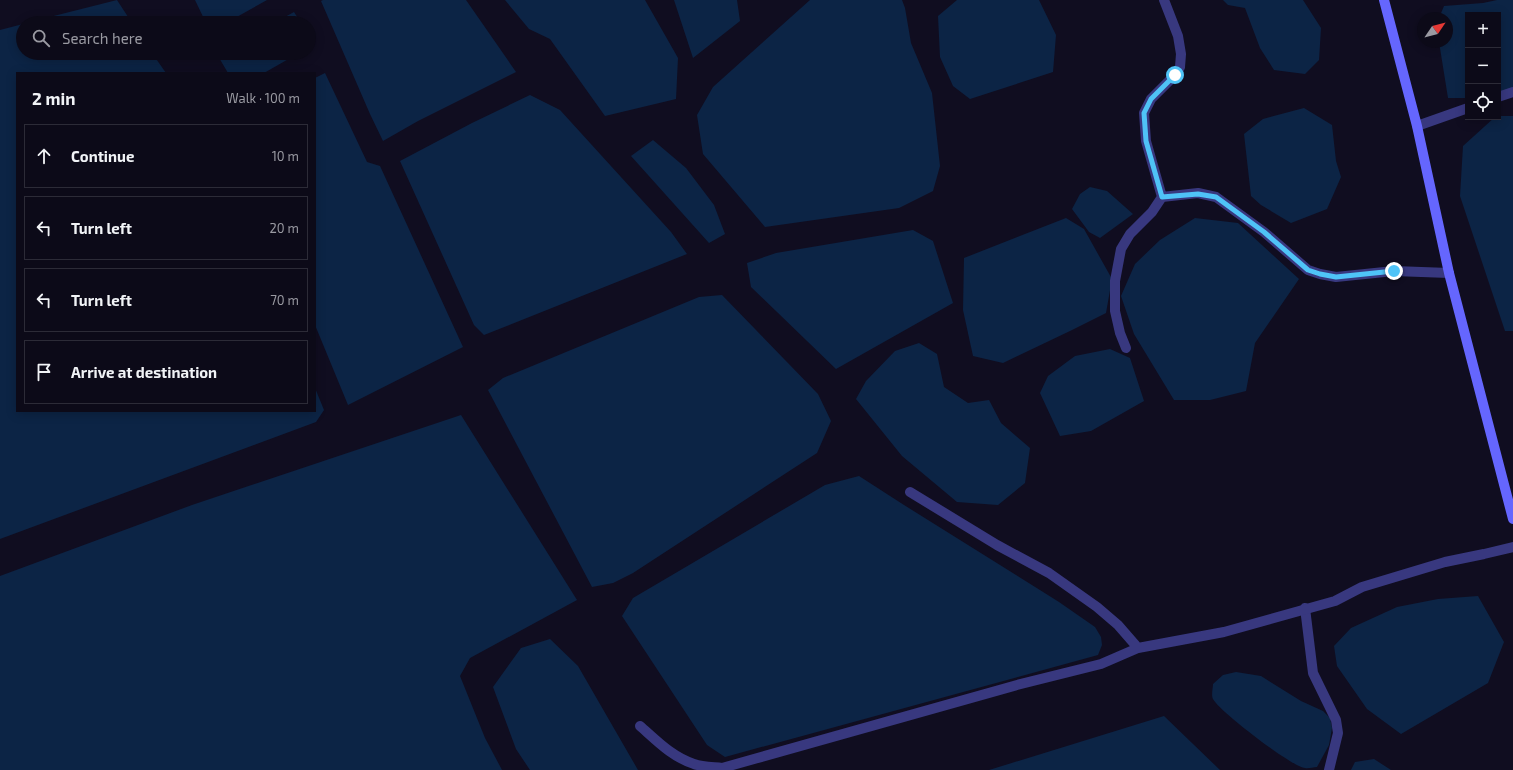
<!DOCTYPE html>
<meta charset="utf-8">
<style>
body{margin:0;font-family:"Exo 2",sans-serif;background:#1a1825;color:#f1f3f6}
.controls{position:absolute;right:12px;top:12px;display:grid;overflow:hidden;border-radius:0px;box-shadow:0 2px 10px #0003}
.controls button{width:36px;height:36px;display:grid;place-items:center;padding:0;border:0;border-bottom:1px solid #2c2b37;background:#0c0a18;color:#f1f3f6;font:20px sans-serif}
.compass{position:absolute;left:1417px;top:12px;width:36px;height:36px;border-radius:50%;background:#0c0a18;box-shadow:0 2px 10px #0003;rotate:55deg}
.stop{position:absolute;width:12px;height:12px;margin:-9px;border:3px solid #4fc3f7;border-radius:50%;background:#fff}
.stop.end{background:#4fc3f7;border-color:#fff;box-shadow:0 1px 4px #0008}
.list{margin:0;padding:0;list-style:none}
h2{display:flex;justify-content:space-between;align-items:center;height:52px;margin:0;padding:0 16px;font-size:17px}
h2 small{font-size:13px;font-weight:400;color:#9a9aa2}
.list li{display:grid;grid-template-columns:26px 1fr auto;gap:12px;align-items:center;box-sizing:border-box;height:64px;margin:0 8px 8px;padding:0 8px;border:1px solid #2c2b37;border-radius:0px}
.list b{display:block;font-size:15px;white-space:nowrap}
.list em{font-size:13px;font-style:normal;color:#9a9aa2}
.icon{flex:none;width:22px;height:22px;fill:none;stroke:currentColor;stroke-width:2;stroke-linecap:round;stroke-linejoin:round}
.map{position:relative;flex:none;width:1513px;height:770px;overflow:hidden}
.search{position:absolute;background:#0c0a18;box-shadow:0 2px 10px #0003;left:16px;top:16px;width:300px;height:44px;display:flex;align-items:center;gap:10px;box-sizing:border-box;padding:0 14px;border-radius:22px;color:#9a9aa2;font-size:15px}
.panel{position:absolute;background:#0c0a18;box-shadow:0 2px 10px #0003;left:16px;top:72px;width:300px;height:340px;border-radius:0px}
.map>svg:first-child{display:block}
.water{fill:#0c2445}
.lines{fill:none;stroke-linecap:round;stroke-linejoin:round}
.lane{stroke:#38387f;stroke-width:10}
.street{stroke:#38387f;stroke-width:10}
.secondary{stroke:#6566fe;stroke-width:10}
.route{stroke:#4fc3f7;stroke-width:5}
</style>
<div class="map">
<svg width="1513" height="770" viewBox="0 0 1513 770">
<rect width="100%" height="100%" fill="#100d20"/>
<path class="water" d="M117 0 132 23H26Z
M195 0H267L226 23H206Z
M323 0H466L516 72 418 121 383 141 370 114 321 1Z
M505 0H645L678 58 676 99 605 116 550 39 529 29Z
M674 0H737L740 21 693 58Z
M810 0H902L905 8 911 43 932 93 940 166 933 191 899 208 765 227 703 154 697 115 713 87Z
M957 0H1039L1056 35 1053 72 970 99 953 86 940 57 938 16Z
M1223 0H1303L1321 28 1319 60 1305 74 1274 70 1260 48 1245 8 1228 5Z
M1497 0H1513V88L1498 93V15H1468V98H1448L1439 42H1447V18H1439L1444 6 1483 3Z
M294 12 301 23H274Z
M23 24V53H152L166 73H17V411H315V388L324 410 316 422 0 539V30Z
M223 53H299L264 73H228L218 56Z
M325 73 367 162 380 166 463 347 348 405 315 325V78Z
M530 95 560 110 671 232 687 254 484 335 474 325 400 161 472 123Z
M1304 108 1332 125 1336 161 1341 177 1327 209 1291 223 1261 205 1251 196 1244 134 1263 119Z
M1498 116H1513V331H1505L1460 196 1463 146 1495 117Z
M653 140 686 168 714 205 725 234 709 243 631 156Z
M1090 187 1107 191 1133 214 1100 238 1089 232 1072 209 1080 194Z
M1066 218 1084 229 1112 279 1106 313 1070 331 1003 363 973 356 963 310 964 258Z
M1195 218 1238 223 1299 279 1255 343 1246 391 1210 400H1174L1134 334 1121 296 1135 264 1160 240Z
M913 230 933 241 953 303 836 369 751 287 747 263 776 253Z
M722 295 818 394 831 421 817 453 633 573 613 583 592 587 488 390 503 378 699 297Z
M919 343 937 354 944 387 968 403 989 400 1001 423 1030 448 1025 483 998 505 957 502 902 456 856 399 866 381 895 351Z
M1110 349 1130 358 1144 401 1091 431 1060 436 1040 393 1048 376 1075 356Z
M461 415 577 600 470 658 460 676 485 738 502 770H0V576L192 505Z
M859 476 904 505 1059 602 1095 627 1101 637 1102 645 1098 655 725 757 707 745 622 616 633 598 825 485Z
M1478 596 1504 642 1488 683 1401 734 1367 709 1337 666 1334 646 1351 628 1397 607 1438 599Z
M550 639 578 666 638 770H530L516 749 493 687 521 648Z
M1236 672 1261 676 1301 701 1323 711 1330 718 1332 728 1329 745 1317 767C1313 767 1308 769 1305 768 1292 767 1219 711 1213 699 1211 695 1213 688 1213 684L1223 675Z
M1164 716 1220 770H989Z
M1374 759 1391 770H1351L1355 762Z"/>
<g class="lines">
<path class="lane" d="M1305 608 1313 673 1336 720 1338 733 1329 770"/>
<path class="street" d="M1498 97 1513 92
M1417 126 1468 108
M1162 197 1146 141 1144 113 1151 99 1175 75 1180 67 1181 54 1178 36 1164 0
M1126 348 1120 333 1115 311V281L1121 249 1130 234 1152 212 1162 197 1198 193 1216 197 1264 232 1308 270 1320 274 1336 277 1394 271 1449 273
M910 492 997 545 1049 573 1097 607 1118 625 1138 648
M640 726C656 740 672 757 694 764 702 767 713 767 722 768L1017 685 1101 664 1138 648 1224 632 1335 601 1362 587 1445 562 1484 554 1513 547"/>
<path class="secondary" d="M1384 0 1417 126 1449 273 1513 519"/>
</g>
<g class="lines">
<path class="route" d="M1175 75 1151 99 1144 113 1146 141 1162 197 1198 194 1216 197 1264 232 1308 270 1320 274 1336 277 1394 271"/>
</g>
</svg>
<div class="controls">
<button>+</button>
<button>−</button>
<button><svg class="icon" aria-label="locate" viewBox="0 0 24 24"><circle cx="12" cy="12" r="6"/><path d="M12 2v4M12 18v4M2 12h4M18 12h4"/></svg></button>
</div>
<svg class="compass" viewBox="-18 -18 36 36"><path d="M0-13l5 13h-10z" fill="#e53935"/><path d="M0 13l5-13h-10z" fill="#9a9aa2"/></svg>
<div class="stop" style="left:1175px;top:75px"></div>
<div class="stop end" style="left:1394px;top:271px"></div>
<div class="search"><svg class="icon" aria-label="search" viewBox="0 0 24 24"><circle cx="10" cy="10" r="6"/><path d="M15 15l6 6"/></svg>Search here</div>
<section class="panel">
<h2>2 min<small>Walk · 100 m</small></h2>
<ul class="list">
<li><svg class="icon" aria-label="ahead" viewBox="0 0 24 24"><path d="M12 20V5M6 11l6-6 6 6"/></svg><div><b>Continue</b></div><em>10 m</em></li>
<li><svg class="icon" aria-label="left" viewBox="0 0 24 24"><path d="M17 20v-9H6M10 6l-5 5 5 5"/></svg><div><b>Turn left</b></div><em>20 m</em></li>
<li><svg class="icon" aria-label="left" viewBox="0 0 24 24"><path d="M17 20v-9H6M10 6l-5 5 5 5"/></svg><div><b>Turn left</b></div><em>70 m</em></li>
<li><svg class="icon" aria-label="arrive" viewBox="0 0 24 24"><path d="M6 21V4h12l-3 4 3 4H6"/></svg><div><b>Arrive at destination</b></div></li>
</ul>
</section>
</div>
